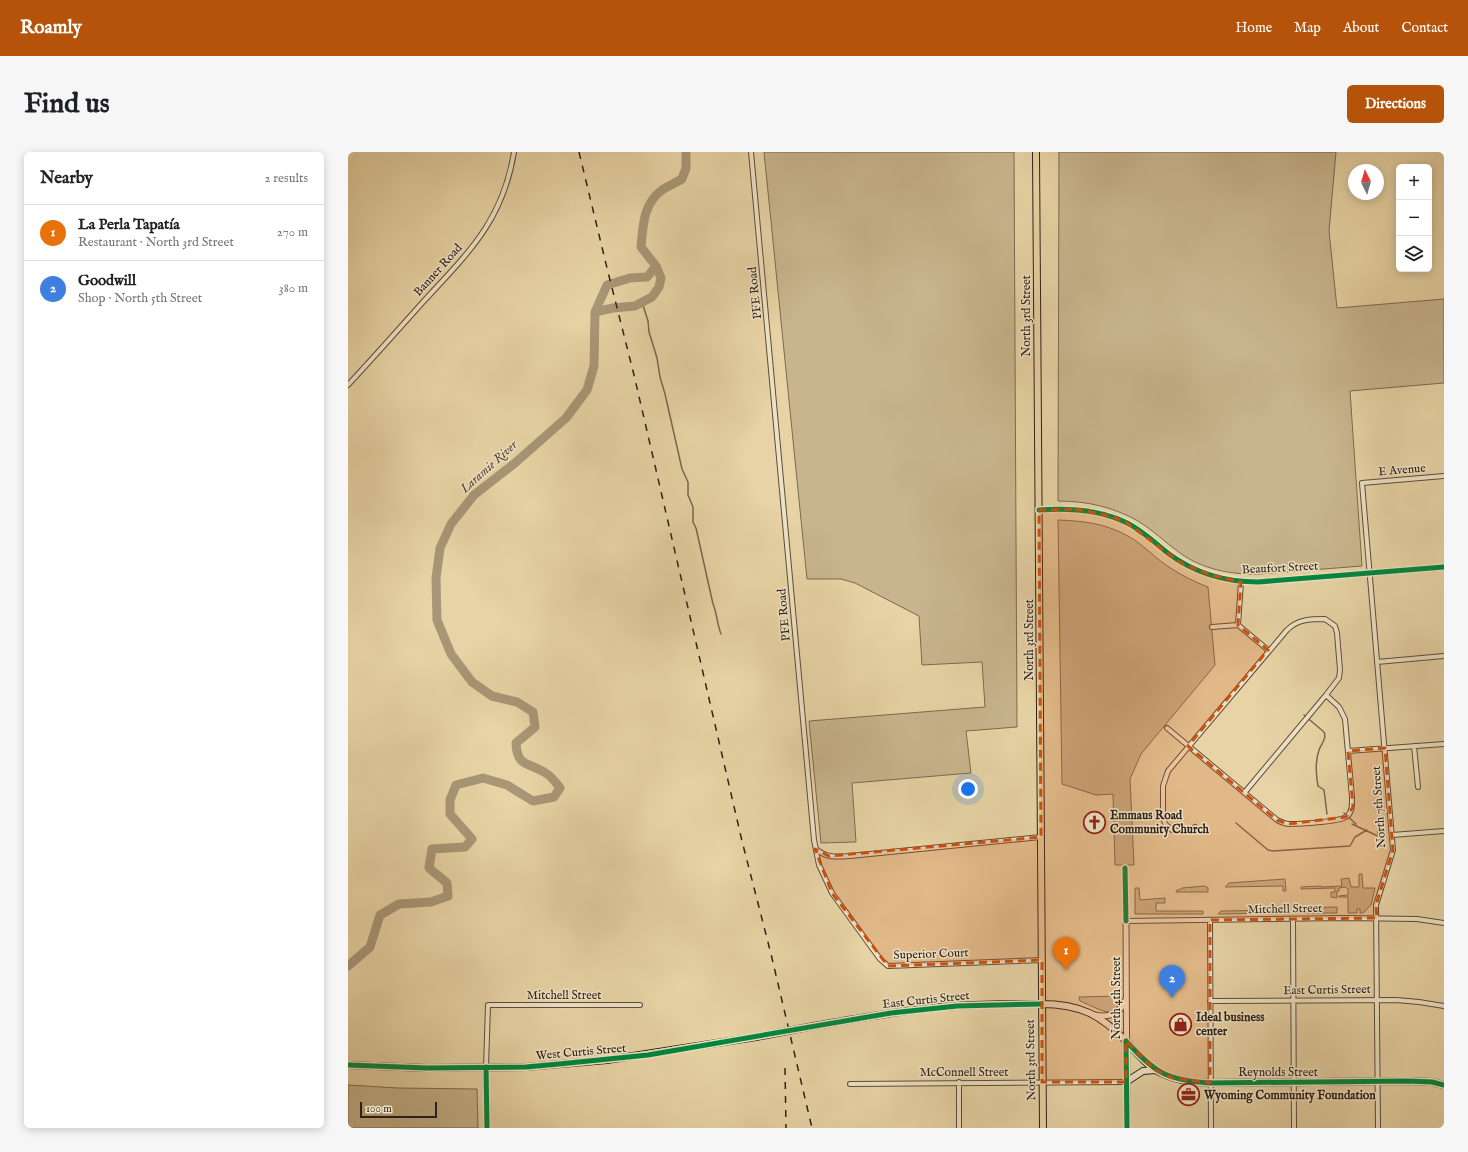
<!DOCTYPE html>
<meta charset="utf-8">
<style>
body{margin:0;font-family:"IM FELL English",serif;background:#f6f6f6;color:#202124}
.controls{position:absolute;right:12px;top:12px;display:grid;overflow:hidden;border-radius:6px;box-shadow:0 2px 10px #0003}
.controls button{width:36px;height:36px;display:grid;place-items:center;padding:0;border:0;border-bottom:1px solid #e0e0e0;background:#fff;color:#202124;font:20px sans-serif}
.compass{position:absolute;left:1000px;top:12px;width:36px;height:36px;border-radius:50%;background:#fff;box-shadow:0 2px 10px #0003;rotate:355deg}
.scale{position:absolute;left:12px;bottom:10px;width:77px;box-sizing:border-box;padding-left:4px;border:2px solid #2e201a;border-top:0;font-size:11px;line-height:14px;white-space:nowrap;color:#2e201a;-webkit-text-stroke:3px #efe2c4;paint-order:stroke}
.you{position:absolute;left:620px;top:637px;width:14px;height:14px;margin:-10px;border:3px solid #fff;border-radius:50%;background:#1a73e8;box-shadow:0 0 0 6px #1a73e833}
.badge{display:grid;place-items:center;width:26px;height:26px;border-radius:50%;background:#b45309;color:#fff;font-size:13px;font-weight:700}
.pin{position:absolute;translate:-50% -33px;filter:drop-shadow(0 1px 2px #0008)}
.pin::after{content:'';position:absolute;top:21px;width:14px;height:12px;background:inherit;clip-path:polygon(0 0,100% 0,50% 100%)}
.list{margin:0;padding:0;list-style:none}
h2{display:flex;justify-content:space-between;align-items:center;height:52px;margin:0;padding:0 16px;font-size:17px}
h2 small{font-size:13px;font-weight:400;color:#757577}
.list li{display:grid;grid-template-columns:26px 1fr auto;gap:12px;align-items:center;box-sizing:border-box;height:56px;padding:0 16px;border-top:1px solid #e0e0e0}
.list b{display:block;font-size:15px;white-space:nowrap}
.list p{margin:0;font-size:13px;white-space:nowrap;color:#757577}
.list em{font-size:13px;font-style:normal;color:#757577}
.icon{flex:none;width:22px;height:22px;fill:none;stroke:currentColor;stroke-width:2;stroke-linecap:round;stroke-linejoin:round}
.map{position:relative;flex:none;width:1096px;height:976px;overflow:hidden;border-radius:6px}
header{display:flex;align-items:center;gap:24px;box-sizing:border-box;height:56px;padding:0 20px;background:#b45309;color:#fff}
header strong{font-size:19px}
nav{display:flex;gap:22px;margin-inline-start:auto;font-size:14px}
.intro{display:flex;align-items:center;justify-content:space-between;box-sizing:border-box;height:96px;padding:0 24px}
h1{margin:0;font-size:28px}
.button{padding:10px 18px;border-radius:6px;background:#b45309;color:#fff;font-size:14px;font-weight:700}
main{display:flex;gap:24px;padding:0 24px}
aside{flex:1;background:#fff;border-radius:6px;box-shadow:0 2px 10px #0003}
.map>svg:first-child{display:block}
.green{fill:#c8b58d;stroke:#7b6a54}
.lines{fill:none;stroke-linecap:round;stroke-linejoin:round}
.stream{stroke:#776751;stroke-width:1.5}
.river{stroke:#a89676;stroke-width:9}
.minor-casing{stroke:#5c4d3d;stroke-width:6}
.tertiary-casing{stroke:#5c4d3d;stroke-width:7}
.secondary-casing{stroke:#2e201a;stroke-width:8}
.primary-casing{stroke:#2e201a;stroke-width:8}
.minor{stroke:#efe2c4;stroke-width:4}
.tertiary{stroke:#efe2c4;stroke-width:5}
.secondary{stroke:#efe2c4;stroke-width:6}
.primary{stroke:#e7d3a5;stroke-width:6}
.rail{stroke:#2e201a;stroke-width:1.5;stroke-dasharray:7 7;stroke-linecap:butt}
.primary-bridge-casing{stroke:#2e201a;stroke-width:8;stroke-linecap:butt}
.primary-bridge{stroke:#e7d3a5;stroke-width:6}
.cycleway-casing{stroke:#efe2c4;stroke-width:8}
.cycleway{stroke:#00873e;stroke-width:5}
.marked{fill:#cc500e;fill-opacity:0.2;stroke:#cc500e;stroke-width:3;stroke-dasharray:8 5;stroke-linejoin:round}
.labels{text-anchor:middle;dominant-baseline:central;stroke-width:3;stroke-linejoin:round;paint-order:stroke}
.street-label{font-size:12px;fill:#2e201a;stroke:#efe2c4}
.poi-label{font-size:12px;font-weight:bold;fill:#2e201a;stroke:#efe2c4;text-anchor:start}
.water-label{font-size:13px;font-style:italic;fill:#59493a;stroke:#efe2c4}
</style>
<header>
<strong>Roamly</strong>
<nav><a>Home</a><a>Map</a><a>About</a><a>Contact</a></nav>
</header>
<div class="intro"><h1>Find us</h1><a class="button">Directions</a></div>
<main>
<aside>
<h2>Nearby<small>2 results</small></h2>
<ul class="list">
<li><span class="badge" style="background:#e8710a">1</span><div><b>La Perla Tapatía</b><p>Restaurant · North 3rd Street</p></div><em>270 m</em></li>
<li><span class="badge" style="background:#3f7fe0">2</span><div><b>Goodwill</b><p>Shop · North 5th Street</p></div><em>380 m</em></li>
</ul>
</aside>
<div class="map">
<svg width="1096" height="976" viewBox="0 0 1096 976">
<rect width="100%" height="100%" fill="#e7d3a5"/>
<filter id="stains"><feTurbulence type="fractalNoise" baseFrequency=".005" numOctaves="4"/><feColorMatrix values="0 0 0 0 .2 0 0 0 0 .09 0 0 0 0 .02 0 0 0 .5 -.17"/></filter>
<radialGradient id="worn" r=".72"><stop offset=".6" stop-color="#630" stop-opacity="0"/><stop offset="1" stop-color="#630" stop-opacity=".3"/></radialGradient>
<path class="green" d="M416 0H666L669 575 618 579 623 621 504 631 508 690 473 691 461 569 637 555 634 510 574 513 571 464 507 431 493 427H459Z
M711 0H988L981 79 989 156 1096 147V231L1002 239 1014 414 911 422C883 423 854 417 832 401 818 391 805 378 790 369 765 355 739 349 710 349Z
M710 368C734 369 756 371 778 383 790 389 799 398 810 407 825 419 842 428 860 435L867 513 793 602 782 627 786 713H767L765 642 748 643 714 632Z
M1011 722H1014L1015 736H1027L1023 753 1015 761H1012V757H1009V761H1000V745H991V744L1000 743V737L997 735 991 736V739H989V746L983 745V740H987V736L953 737V735L973 734V735L994 734 993 727 1001 726 1003 735H1011Z
M937 727 938 739H935V734L877 735 881 731Z
M857 734 860 736V740H828L829 738 833 737 834 736Z
M787 736H791L792 748 817 746V751H808V759H855V762H787Z
M989 755V761H954V756Z
M938 758V761L870 762 873 759Z
M770 839 772 841C771 873 750 856 732 849L731 845 770 844Z
M0 933 50 936 129 937 130 976H0Z"/>
<g class="lines">
<path class="stream" d="M294 150 300 169 301 180 309 206 312 225 317 242 334 317 340 330V343L345 355V370L348 376 365 452C369 461 369 472 373 482
M956 563 976 580C979 587 973 592 971 598 967 610 968 621 970 634L976 638 979 662
M996 661 1008 672
M888 671 920 698 925 699 1002 694 1007 685 1019 678
M1004 672 1032 685
M1030 684V672"/>
<path class="river" d="M247 160 265 156 287 154 304 145 311 135 313 126 308 114
M0 814 22 795 32 763 51 752 83 750 100 744 99 731 81 716 84 697 117 695 124 687 102 662V648L108 633 135 626 159 633 185 649 206 645 212 636C208 631 204 625 199 622 183 610 169 617 168 591L187 575 185 560 169 550 144 544 124 530 103 502 89 468 88 426 92 396 103 372 126 343 167 311 218 266 239 238 246 214 247 160 259 133 282 126 299 125 308 114 293 95C295 74 295 52 314 38 320 34 327 31 334 27L338 16V0"/>
<defs>
<path id="minor" d="M403 0 466 688 471 713 484 741 532 807 540 814 694 808
M0 233C25 206 50 178 75 150 120 101 155 69 166 0
M890 473 893 430
M864 475 890 473 920 498
M1029 510 1096 504
M819 576 929 668C933 670 937 672 941 672 952 672 989 670 998 665 1005 661 1004 651 1004 645L997 567 991 555 978 543
M1066 594 1070 635
M1000 599 1096 592
M847 675 842 679H831L824 678 817 672 815 664V634L820 619 939 478C950 467 963 467 977 467L987 474 989 481 992 518 991 526 978 543 897 640
M1044 683 1096 679
M468 697C478 706 489 705 502 704L693 685
M777 716 778 769 998 766 1069 767 1096 771
M945 767 946 976
M862 768 863 976
M862 849 1048 848 1071 850 1096 854
M138 915 140 853H292
M611 930V976
M502 932 778 930
M1030 976 1028 753 1045 698 1014 331 1096 324"/>
<path id="tertiary" d="M691 358C720 356 750 357 777 370 793 377 807 391 821 402 847 421 878 430 910 430L1096 415
M778 769 779 976
M747 863C760 866 772 862 777 849
M138 915 139 976"/>
<path id="secondary" d="M693 852C733 852 753 863 780 891 788 900 796 910 806 917 823 928 843 930 862 931L1059 929 1084 930 1096 933
M778 930 795 919 807 918"/>
<path id="primary" d="M688 0 695 976
M466 874C514 866 560 857 608 854 636 852 665 852 693 852
M0 913 79 916 178 915 259 908 408 885"/>
</defs>
<use href="#minor" class="minor-casing"/>
<use href="#tertiary" class="tertiary-casing"/>
<use href="#secondary" class="secondary-casing"/>
<use href="#primary" class="primary-casing"/>
<use href="#minor" class="minor"/>
<use href="#tertiary" class="tertiary"/>
<use href="#secondary" class="secondary"/>
<use href="#primary" class="primary"/>
<path class="rail" d="M231 0 259 116 286 223 394 689 423 802 464 976
M437 916 438 976"/>
<defs>
<path id="primary-bridge" d="M408 885 466 874"/>
</defs>
<use href="#primary-bridge" class="primary-bridge-casing"/>
<use href="#primary-bridge" class="primary-bridge"/>
<defs>
<path id="cycleway" d="M691 358C720 356 750 357 777 370 793 377 807 391 821 402 847 421 878 430 910 430L1096 415
M777 716 778 769
M778 889C808 921 817 928 862 931L1059 929 1084 930 1096 933
M778 889 779 976
M0 913 79 916 178 915 211 912 300 903 543 861 609 854 693 852
M138 915 139 976"/>
</defs>
<use href="#cycleway" class="cycleway-casing"/>
<use href="#cycleway" class="cycleway"/>
</g>
<path class="marked" d="M727 357 763 364 779 371 833 411 863 423 893 430 890 473 920 498 840 594 929 668 940 672 998 665 1005 655 1000 599 1037 596 1045 698 1028 753 1029 766 862 768V931L825 926 807 918 778 889V930H694V808L540 814 484 741 467 697 481 704 693 685 691 358Z"/>
<defs>
<symbol id="church-ring" viewBox="-11 -11 22 22"><circle r="9.5" fill="#efe2c4" stroke="#8f2418" stroke-width="1.5"/><path d="M-1.2-6h2.4v3.5h3.3v2.4h-3.3V6h-2.4V-.1h-3.3v-2.4h3.3Z" fill="#8f2418"/></symbol>
<symbol id="shop-ring" viewBox="-11 -11 22 22"><circle r="9.5" fill="#efe2c4" stroke="#8f2418" stroke-width="1.5"/><path d="M-5-2.5h2.3a2.7 3.5 0 0 1 5.4 0H5L5.5 6h-11ZM-1.5-2.5h3a1.5 2.3 0 0 0-3 0Z" fill="#8f2418"/></symbol>
<symbol id="office-ring" viewBox="-11 -11 22 22"><circle r="9.5" fill="#efe2c4" stroke="#8f2418" stroke-width="1.5"/><path d="M-6-3h4V-5.5h4V-3h4V5H-6ZM-1-4.5V-3h2v-1.5ZM-6 0V1H6V0Z" fill="#8f2418"/></symbol>
</defs>
<g fill-rule="evenodd">
<use href="#church-ring" x="734" y="658" width="25" height="25"/>
<use href="#shop-ring" x="820" y="860" width="25" height="25"/>
<use href="#office-ring" x="828" y="930" width="25" height="25"/>
</g>
<g class="labels">
<g class="street-label">
<text transform="translate(90 118) rotate(-48)">Banner Road</text>
<text transform="translate(407 141) rotate(-96)">PFE Road</text>
<text transform="translate(678 164) rotate(-90)">North 3rd Street</text>
<text transform="translate(1054 318) rotate(-5)">E Avenue</text>
<text transform="translate(932 416) rotate(-3)">Beaufort Street</text>
<text transform="translate(436 463) rotate(-95)">PFE Road</text>
<text transform="translate(681 488) rotate(-90)">North 3rd Street</text>
<text transform="translate(1031 655) rotate(-94)">North 7th Street</text>
<text transform="translate(937 757) rotate(-1)">Mitchell Street</text>
<text transform="translate(583 802) rotate(-2)">Superior Court</text>
<text transform="translate(979 838) rotate(-1)">East Curtis Street</text>
<text x="216" y="843">Mitchell Street</text>
<text transform="translate(768 846) rotate(-90)">North 4th Street</text>
<text transform="translate(578 848) rotate(-6)">East Curtis Street</text>
<text transform="translate(233 900) rotate(-5)">West Curtis Street</text>
<text transform="translate(683 908) rotate(-91)">North 3rd Street</text>
<text x="616" y="920">McConnell Street</text>
<text x="930" y="920">Reynolds Street</text>
</g>
<g class="poi-label">
<text x="762" y="663">Emmaus Road<tspan x="762" dy="14">Community Church</tspan></text>
<text x="848" y="865">Ideal business<tspan x="848" dy="14">center</tspan></text>
<text x="856" y="943">Wyoming Community Foundation</text>
</g>
<g class="water-label">
<text transform="translate(141 315) rotate(-42)">Laramie River</text>
</g>
</g>
<rect width="100%" height="100%" filter="url(#stains)"/>
<rect width="100%" height="100%" fill="url(#worn)"/>
</svg>
<div class="controls">
<button>+</button>
<button>−</button>
<button><svg class="icon" aria-label="layers" viewBox="0 0 24 24"><path d="M12 4l9 5-9 5-9-5zM3 14l9 5 9-5"/></svg></button>
</div>
<svg class="compass" viewBox="-18 -18 36 36"><path d="M0-13l5 13h-10z" fill="#e53935"/><path d="M0 13l5-13h-10z" fill="#757577"/></svg>
<div class="scale">100 m</div>
<div class="you"></div>
<div class="pin badge" style="left:718px;top:818px;background:#e8710a">1</div>
<div class="pin badge" style="left:824px;top:846px;background:#3f7fe0">2</div>
</div>
</main>
